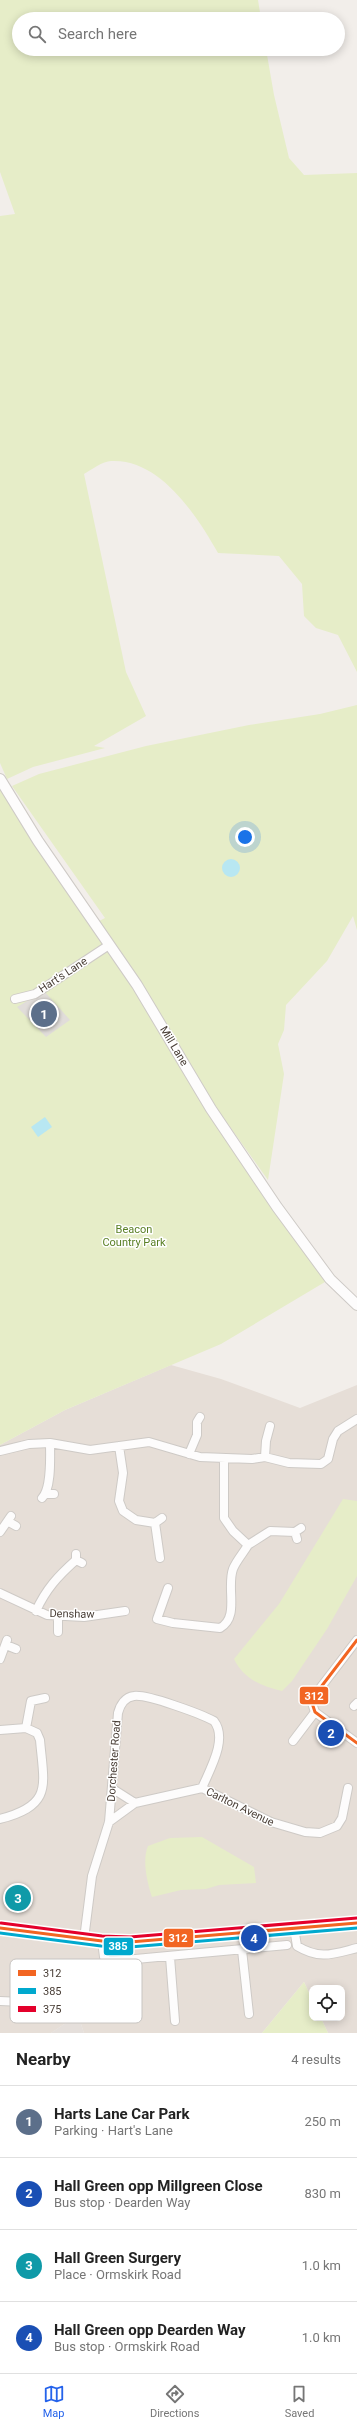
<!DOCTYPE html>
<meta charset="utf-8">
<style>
body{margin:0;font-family:Roboto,sans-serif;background:#f2f2f2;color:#222}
.controls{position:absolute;right:12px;bottom:12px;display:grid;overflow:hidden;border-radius:8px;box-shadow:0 2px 10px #0003}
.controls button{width:36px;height:36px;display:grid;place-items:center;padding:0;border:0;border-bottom:1px solid #e0e0e0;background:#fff;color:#222;font:20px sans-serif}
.you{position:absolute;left:245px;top:837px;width:14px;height:14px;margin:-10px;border:3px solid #fff;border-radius:50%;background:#1a73e8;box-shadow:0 0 0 6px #1a73e833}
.badge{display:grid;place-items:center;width:26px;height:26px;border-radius:50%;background:#2563eb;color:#fff;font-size:13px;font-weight:700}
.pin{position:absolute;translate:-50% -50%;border:2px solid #fff;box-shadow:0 1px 4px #0006}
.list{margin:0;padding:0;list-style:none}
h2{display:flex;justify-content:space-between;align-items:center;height:52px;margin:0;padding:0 16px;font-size:17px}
h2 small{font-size:13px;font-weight:400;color:#767676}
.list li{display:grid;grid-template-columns:26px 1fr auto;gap:12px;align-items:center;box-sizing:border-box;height:72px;padding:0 16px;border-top:1px solid #e0e0e0}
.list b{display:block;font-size:15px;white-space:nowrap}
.list p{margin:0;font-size:13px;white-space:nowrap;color:#767676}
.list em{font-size:13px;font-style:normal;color:#767676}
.icon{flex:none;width:22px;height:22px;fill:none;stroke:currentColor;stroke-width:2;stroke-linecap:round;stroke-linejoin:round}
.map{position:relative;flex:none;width:357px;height:2033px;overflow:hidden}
.search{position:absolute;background:#fff;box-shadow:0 2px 10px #0003;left:12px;right:12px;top:12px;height:44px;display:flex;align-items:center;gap:10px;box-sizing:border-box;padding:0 14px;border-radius:22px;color:#767676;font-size:15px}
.sheet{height:340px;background:#fff}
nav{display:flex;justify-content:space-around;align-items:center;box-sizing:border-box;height:56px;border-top:1px solid #e0e0e0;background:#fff;font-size:11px;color:#767676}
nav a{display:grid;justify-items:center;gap:2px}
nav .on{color:#2563eb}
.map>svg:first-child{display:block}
.residential{fill:#e6ded7}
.industrial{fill:#e5dfdb}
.green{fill:#e6edc8}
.parking{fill:#e1ddda}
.water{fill:#b8e7f2}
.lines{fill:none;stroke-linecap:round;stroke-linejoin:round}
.minor-casing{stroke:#cecac6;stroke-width:10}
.tertiary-casing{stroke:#cecac6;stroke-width:12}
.primary-casing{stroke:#d5c6b6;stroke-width:15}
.minor{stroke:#fdfcfc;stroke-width:8}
.tertiary{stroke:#fdfcfc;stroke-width:10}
.primary{stroke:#f1ebe4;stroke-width:13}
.bus-1-casing{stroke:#fff;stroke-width:6}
.bus-2-casing{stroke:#fff;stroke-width:6}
.bus-3-casing{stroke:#fff;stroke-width:6}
.bus-1{stroke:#f26522;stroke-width:3}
.bus-2{stroke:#00a9ce;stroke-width:3}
.bus-3{stroke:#e4002b;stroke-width:3}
.labels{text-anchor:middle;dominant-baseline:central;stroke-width:3;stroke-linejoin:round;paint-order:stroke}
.street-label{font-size:11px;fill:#483d35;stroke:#fff}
.park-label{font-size:11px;fill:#597f24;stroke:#fff}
.key{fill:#fff;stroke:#c8c5c2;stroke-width:1}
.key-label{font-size:11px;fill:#483d35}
.line-badge{stroke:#fff;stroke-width:1.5}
.badge-label{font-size:11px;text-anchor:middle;font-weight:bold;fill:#fff}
</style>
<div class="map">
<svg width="357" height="2033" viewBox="0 0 357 2033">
<rect width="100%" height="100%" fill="#f2eeea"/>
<path class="residential" d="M171 1365 221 1379 300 1408 357 1385V2033H328L321 2018H342V1988H312V1999L304 1982 262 2033H84L78 2015 51 2033H0V1445L65 1410Z"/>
<path class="industrial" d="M78 2015 84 2033H51Z"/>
<path class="green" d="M0 0H258L261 19H19V49H266L274 95 289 158 304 175 357 173V672L338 635 316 628 304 616 302 584 279 556 218 553C197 516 160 458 111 461 103 461 91 470 84 474L126 672 146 716 94 746 105 748 33 767 7 779 0 763V216L15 214 0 172Z
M357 705V930L353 916 327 961 286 1005 284 1030 278 1044 284 1074 268 1180 215 1106 141 982 99 921 105 918 12 786 39 774 146 746 249 725 320 714Z
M0 778 211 1109 330 1279 221 1344 65 1410 0 1445Z
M343 1499 357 1501V1576L327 1629 292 1681 282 1691C261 1686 244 1679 234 1659L279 1604Z
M202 1837 254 1867 256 1883 219 1885 206 1889 181 1890 152 1897C147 1882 142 1860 148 1846L170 1838Z
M304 1982 312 1999V2018H321L328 2033H262Z"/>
<path class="parking" d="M44 991 70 1020 46 1037 17 1007Z"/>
<path class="water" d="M222 868a9 9 0 1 1 18 0a9 9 0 1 1-18 0Z
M45 1117 52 1127 38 1137 31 1127Z"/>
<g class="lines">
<defs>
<path id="minor" d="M15 999 35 994 109 945
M119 1446 123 1473 119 1501 123 1511 136 1520 155 1523 160 1558
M0 1451 29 1444 50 1443 90 1450 149 1442 200 1457 252 1459 265 1457 289 1463 321 1464 328 1459 333 1439 338 1431 357 1419
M189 1454 197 1435V1422L200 1417
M265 1457 266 1441 270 1426
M224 1459V1518L233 1531 248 1545 270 1531 295 1532
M46 1494H54
M42 1498C52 1488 50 1456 50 1443
M9 1522 16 1526
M155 1523 162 1518
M0 1532 11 1516
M297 1539 295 1532 301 1528
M76 1554V1560L82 1563
M168 1588 157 1619 173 1623 220 1628C240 1617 226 1588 233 1569 236 1561 244 1552 248 1545
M0 1593 47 1615 84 1617 125 1611
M36 1611C46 1589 58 1576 76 1560
M58 1616V1632
M357 1640 311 1700 315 1712 357 1743
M6 1645 16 1649
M0 1659 7 1640
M354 1706 357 1703
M26 1728 31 1701 45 1698
M0 1730 26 1728 37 1733 40 1740C44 1786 53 1805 0 1819
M293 1741 315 1712
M113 1789 135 1803
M109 1822 135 1803 202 1788 271 1822 305 1832 320 1833 337 1826 342 1818 348 1788
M294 1928 297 1946C320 1960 333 1954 357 1948
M84 1939 92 1876 109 1822 118 1713C120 1705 125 1697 134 1696 147 1694 201 1714 214 1721 228 1739 210 1769 202 1788
M102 1941 104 1957 108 1961H114L287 1945
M242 1950 249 2014
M170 1957 175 2021
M0 2001 23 2002"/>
<path id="tertiary" d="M0 779 38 841 137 985 211 1109 277 1207 330 1279 357 1305"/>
<path id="primary" d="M0 1928 102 1941 130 1942 357 1923"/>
</defs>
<use href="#minor" class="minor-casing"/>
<use href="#tertiary" class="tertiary-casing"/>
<use href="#primary" class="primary-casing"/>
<use href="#minor" class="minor"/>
<use href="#tertiary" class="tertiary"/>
<use href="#primary" class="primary"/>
<defs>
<path id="bus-1" d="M357 1640 311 1700 315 1712 357 1743
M0 1928 102 1941 130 1942 357 1923"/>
<path id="bus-2" d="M0 1933 101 1946 130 1947 357 1928"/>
<path id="bus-3" d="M1 1923 102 1936 130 1937 357 1918"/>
</defs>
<use href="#bus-1" class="bus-1-casing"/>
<use href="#bus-2" class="bus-2-casing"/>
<use href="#bus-3" class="bus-3-casing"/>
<use href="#bus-1" class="bus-1"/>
<use href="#bus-2" class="bus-2"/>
<use href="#bus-3" class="bus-3"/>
</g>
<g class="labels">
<g class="street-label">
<text transform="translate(63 975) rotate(-33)">Hart's Lane</text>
<text transform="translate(174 1046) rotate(59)">Mill Lane</text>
<text transform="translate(72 1614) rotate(1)">Denshaw</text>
<text transform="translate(114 1761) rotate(-86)">Dorchester Road</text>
<text transform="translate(240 1807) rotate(26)">Carlton Avenue</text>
</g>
<g class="park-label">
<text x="134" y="1229">Beacon<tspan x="134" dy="13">Country Park</tspan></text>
</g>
</g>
<rect x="10" y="1959" width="132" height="64" rx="6" class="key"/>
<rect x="18" y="1970" width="18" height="6" fill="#f26522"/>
<rect x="18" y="1988" width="18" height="6" fill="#00a9ce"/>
<rect x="18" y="2006" width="18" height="6" fill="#e4002b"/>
<g class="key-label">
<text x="43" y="1977">312</text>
<text x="43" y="1995">385</text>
<text x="43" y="2013">375</text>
</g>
<g class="line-badge">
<rect x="299" y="1686" width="30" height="19" rx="4" fill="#f26522"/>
<rect x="163" y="1928" width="31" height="20" rx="4" fill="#f26522"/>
<rect x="103" y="1937" width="31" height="19" rx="4" fill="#00a9ce"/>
</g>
<g class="badge-label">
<text x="314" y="1700">312</text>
<text x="178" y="1942">312</text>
<text x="118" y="1950">385</text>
</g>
</svg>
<div class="controls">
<button><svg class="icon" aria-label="locate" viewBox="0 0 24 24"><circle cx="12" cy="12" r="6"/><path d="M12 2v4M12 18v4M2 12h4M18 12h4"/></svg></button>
</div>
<div class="you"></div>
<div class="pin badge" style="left:44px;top:1014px;background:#5c6f8a">1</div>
<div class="pin badge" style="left:331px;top:1733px;background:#1a4fb4">2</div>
<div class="pin badge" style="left:18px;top:1898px;background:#0f9aa8">3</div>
<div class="pin badge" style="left:254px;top:1938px;background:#1a4fb4">4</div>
<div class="search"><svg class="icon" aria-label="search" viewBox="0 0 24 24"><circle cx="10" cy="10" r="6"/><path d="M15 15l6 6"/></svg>Search here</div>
</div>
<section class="sheet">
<h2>Nearby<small>4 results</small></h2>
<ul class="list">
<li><span class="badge" style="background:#5c6f8a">1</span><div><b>Harts Lane Car Park</b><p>Parking · Hart's Lane</p></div><em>250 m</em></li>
<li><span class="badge" style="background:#1a4fb4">2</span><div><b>Hall Green opp Millgreen Close</b><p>Bus stop · Dearden Way</p></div><em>830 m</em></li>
<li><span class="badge" style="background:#0f9aa8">3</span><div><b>Hall Green Surgery</b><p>Place · Ormskirk Road</p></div><em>1.0 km</em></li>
<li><span class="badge" style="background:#1a4fb4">4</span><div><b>Hall Green opp Dearden Way</b><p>Bus stop · Ormskirk Road</p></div><em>1.0 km</em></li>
</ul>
</section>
<nav>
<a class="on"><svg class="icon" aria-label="map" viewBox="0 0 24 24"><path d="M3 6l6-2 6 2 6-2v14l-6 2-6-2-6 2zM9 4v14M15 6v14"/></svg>Map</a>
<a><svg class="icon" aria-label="directions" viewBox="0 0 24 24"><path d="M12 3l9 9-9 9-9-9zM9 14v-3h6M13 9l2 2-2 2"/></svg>Directions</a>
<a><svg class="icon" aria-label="saved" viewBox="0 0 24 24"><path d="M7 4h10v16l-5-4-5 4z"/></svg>Saved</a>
</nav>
